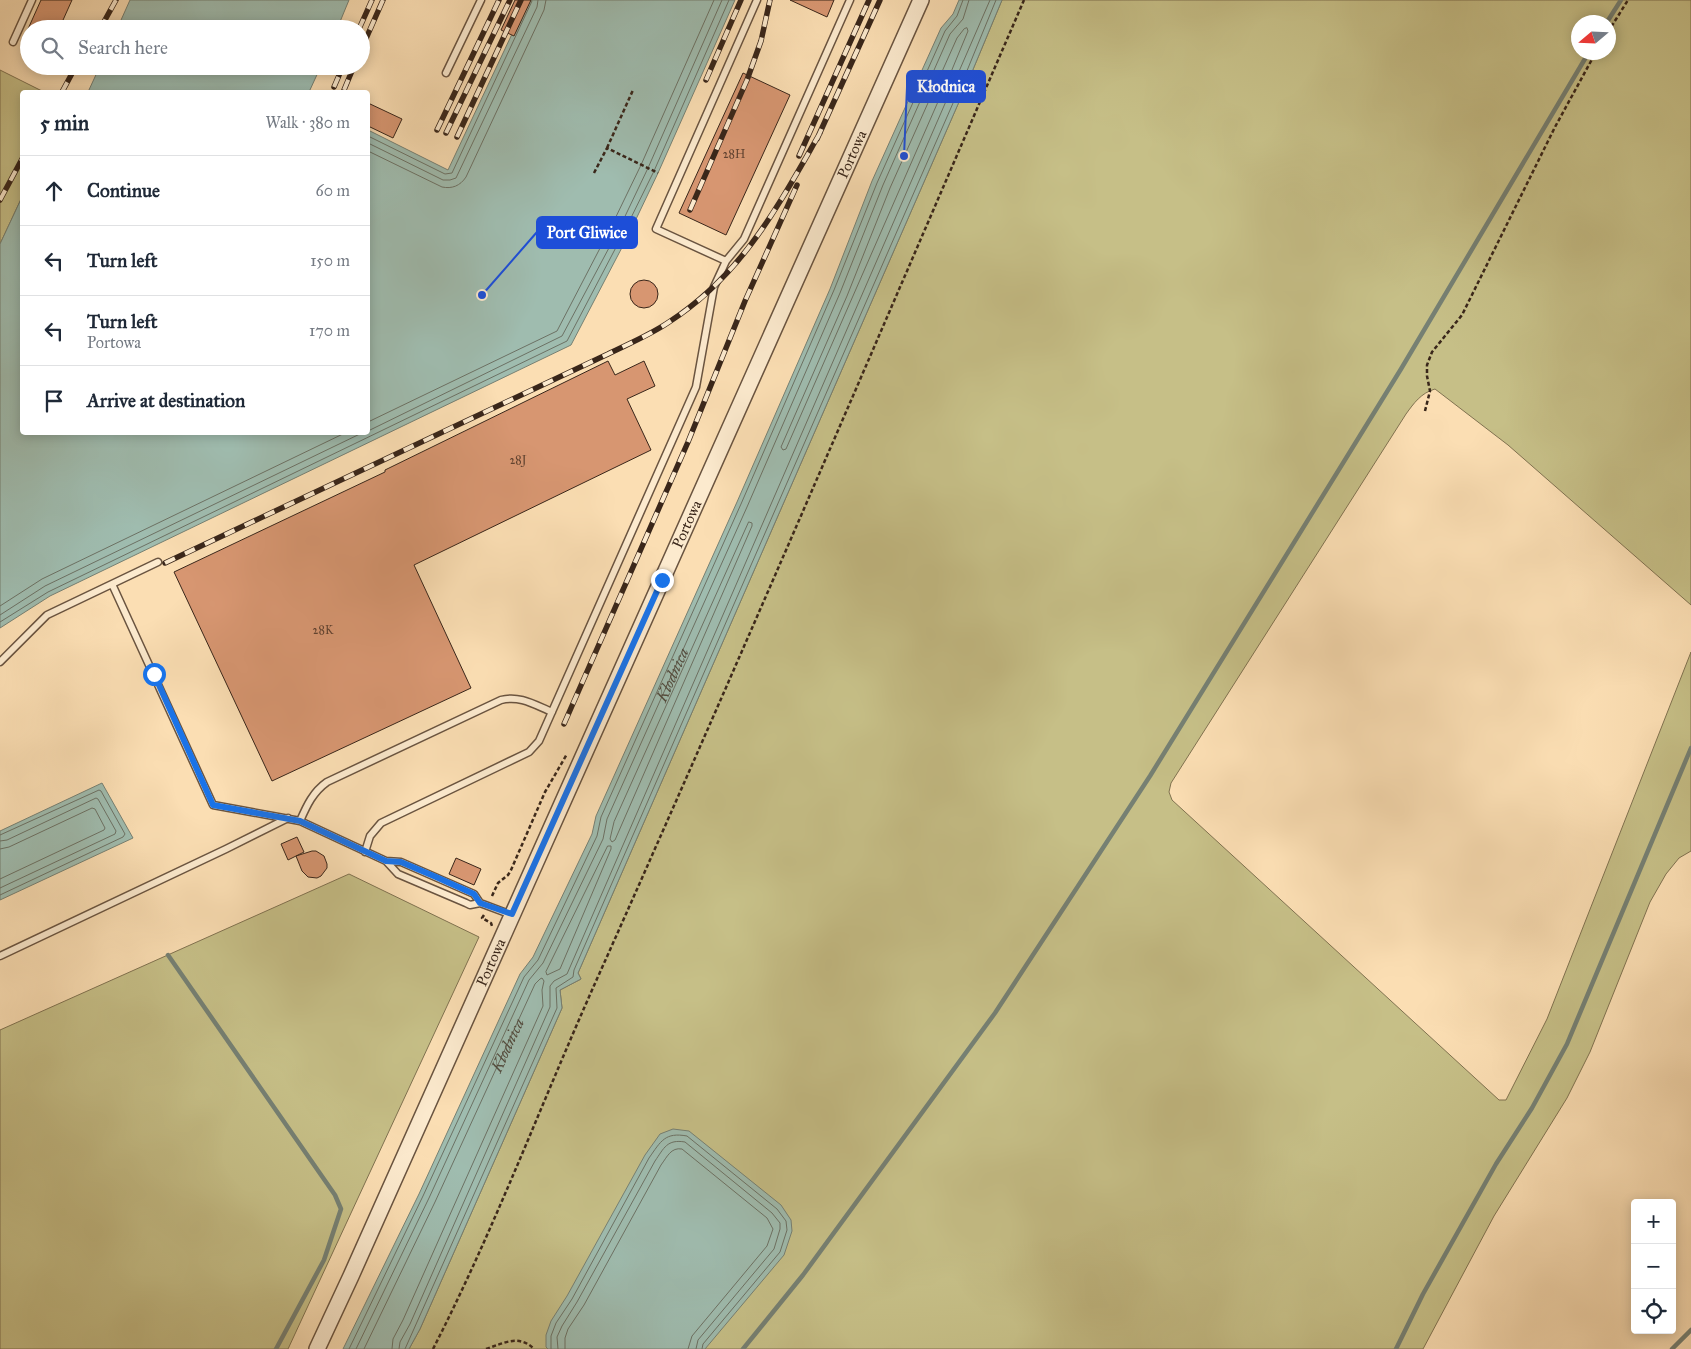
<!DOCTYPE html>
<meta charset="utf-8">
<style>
body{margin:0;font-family:"IM FELL Great Primer",serif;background:#f6f6f7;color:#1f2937}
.controls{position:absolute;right:15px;bottom:15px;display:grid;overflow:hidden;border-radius:5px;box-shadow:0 2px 12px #0003}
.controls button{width:45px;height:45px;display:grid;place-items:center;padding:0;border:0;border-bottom:1px solid #e0e1e3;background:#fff;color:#1f2937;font:25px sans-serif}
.compass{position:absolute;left:1571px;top:15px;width:45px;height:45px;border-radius:50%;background:#fff;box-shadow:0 2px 12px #0003;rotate:251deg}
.stop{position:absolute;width:15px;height:15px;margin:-11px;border:4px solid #1a73e8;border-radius:50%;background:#fff}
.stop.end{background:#1a73e8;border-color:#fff;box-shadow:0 1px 5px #0008}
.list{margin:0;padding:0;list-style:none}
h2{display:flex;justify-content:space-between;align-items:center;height:65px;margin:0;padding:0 20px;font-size:21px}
h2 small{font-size:16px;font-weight:400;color:#747a83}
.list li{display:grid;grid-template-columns:32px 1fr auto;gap:15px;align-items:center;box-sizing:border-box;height:70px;padding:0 20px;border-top:1px solid #e0e1e3}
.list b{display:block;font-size:19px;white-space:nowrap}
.list p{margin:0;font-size:16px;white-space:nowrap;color:#747a83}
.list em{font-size:16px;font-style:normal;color:#747a83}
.icon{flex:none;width:28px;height:28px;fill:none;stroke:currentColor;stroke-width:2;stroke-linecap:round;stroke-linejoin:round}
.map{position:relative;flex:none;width:1691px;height:1349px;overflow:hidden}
.search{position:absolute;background:#fff;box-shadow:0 2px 12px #0003;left:20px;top:20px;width:350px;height:55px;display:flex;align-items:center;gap:12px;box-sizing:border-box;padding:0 18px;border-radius:28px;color:#747a83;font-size:19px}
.panel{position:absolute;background:#fff;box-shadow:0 2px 12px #0003;left:20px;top:90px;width:350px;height:345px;border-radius:5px}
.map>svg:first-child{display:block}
.green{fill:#c6bf87;stroke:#807250;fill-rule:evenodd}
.water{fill:#9fbcaf;stroke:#768073}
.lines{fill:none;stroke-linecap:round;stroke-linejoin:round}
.shore{stroke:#6c7164;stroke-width:1}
.stream{stroke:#768073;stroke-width:4.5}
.building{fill:#d79671;stroke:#39261a}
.service-casing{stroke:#6a5440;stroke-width:9}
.tertiary-casing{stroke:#6a5440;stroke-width:18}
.path{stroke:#39261a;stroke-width:2.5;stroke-dasharray:4 2.5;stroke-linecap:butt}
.service{stroke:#fceace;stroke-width:6}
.tertiary{stroke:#fceace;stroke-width:15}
.rail-casing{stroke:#39261a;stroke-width:5.5}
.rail{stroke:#fceace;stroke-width:4;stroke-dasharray:11;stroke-linecap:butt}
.route{stroke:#1a73e8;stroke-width:6}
.labels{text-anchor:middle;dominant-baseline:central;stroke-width:5;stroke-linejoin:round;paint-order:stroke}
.number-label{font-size:12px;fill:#604230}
.street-label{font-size:15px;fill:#39261a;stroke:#fceace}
.water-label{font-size:16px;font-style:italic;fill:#524c3f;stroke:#fceace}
.leader{fill:none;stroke:#1d4ed8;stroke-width:2}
.callout-dot{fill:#1d4ed8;stroke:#fceace;stroke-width:2}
.callout{fill:#1d4ed8;stroke:#1d4ed8;stroke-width:2}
.callout-label{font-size:16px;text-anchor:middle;font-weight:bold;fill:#fff}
</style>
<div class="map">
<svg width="1691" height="1349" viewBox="0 0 1691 1349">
<rect width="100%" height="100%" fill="#fbdeb3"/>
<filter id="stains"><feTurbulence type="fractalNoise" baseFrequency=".004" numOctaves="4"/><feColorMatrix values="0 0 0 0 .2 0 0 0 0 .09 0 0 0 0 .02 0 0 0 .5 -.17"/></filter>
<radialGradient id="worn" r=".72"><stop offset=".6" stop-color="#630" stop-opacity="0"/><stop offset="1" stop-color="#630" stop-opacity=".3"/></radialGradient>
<path class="green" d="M1002 0H1691V605L1508 445 1435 389C1421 393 1414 403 1406 414L1171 783 1169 792 1172 800 1499 1100H1506L1547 1019 1691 652V851L1679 858 1666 874 1650 902 1590 1052 1567 1098 1494 1216 1423 1349H409L420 1329 562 1008 560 990 581 979 578 973 969 79ZM1578 22H1608V52H1578Z
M0 70 44 92H22V197L0 244Z
M349 874 479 937 288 1349H0V1030Z"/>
<path class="water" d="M130 0H349L337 29H117Z
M528 0H735L658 173 628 236 571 345 50 596 0 628V244L22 197V432H368V130L448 170Z
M959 0H1002L969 79 578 973 581 979 560 990 562 1008 420 1329 409 1349H343L419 1194 520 974 533 957 592 834 596 816 737 502 830 289 872 181 941 28 953 14Z
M100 66H321L309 92H88Z
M102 783 133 838 0 900V831Z
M673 1129 689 1131 781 1205 791 1220 792 1231 784 1255 705 1349H548L546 1347V1335L551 1321 567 1296 645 1155 660 1134Z"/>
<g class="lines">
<g class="shore">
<path d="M967 28 968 31 951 72 786 449 783 450 781 447 847 296 890 188 957 38 964 29Z"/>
<path d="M368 136 445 174 452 173 532 1"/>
<path d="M368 143 443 180H450L456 178 537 7 538 0"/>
<path d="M368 151 442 187C452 189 460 186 466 177L544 10 546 0"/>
<path d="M368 422 557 331 611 227 641 165 714 0"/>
<path d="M368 431 562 336 618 231 648 168 722 0"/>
<path d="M749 522 752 523V526L615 840 612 842 610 839 614 822Z"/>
<path d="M0 606 42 579 347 432"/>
<path d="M0 615 45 586 364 432"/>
<path d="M0 622 48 592 567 341 623 234 654 171 729 0"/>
<path d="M0 835 99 790 101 791 125 834 123 837 0 895"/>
<path d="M0 841 7 840 96 798 98 799 116 831 115 834 0 888"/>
<path d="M608 846H611V849L560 969 547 975 546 972Z"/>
<path d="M0 849 9 847 92 808 95 809 105 828 104 830 0 879"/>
<path d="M349 1349 423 1196 524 977 538 960 597 836 601 817 741 504 834 290 877 183 945 31 957 16 963 0"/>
<path id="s1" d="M356 1349 429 1198 529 980 543 963 603 839 607 819 747 507 840 293 883 185 950 34 963 19 969 0"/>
<path id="s2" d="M364 1349 435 1202 535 984 540 979 542 978 544 981 542 990 543 1006 403 1320 393 1339 392 1349"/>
<path d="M399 1349 400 1342 410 1324 550 1007V986L554 981 567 974 990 0"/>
<path d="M405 1349 557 1008 556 988 573 977 574 970 964 78 996 0"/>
<path d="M551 1349V1336L556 1323 572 1299 649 1158C661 1141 665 1132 687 1136L777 1209 786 1221 787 1230 780 1252 703 1344 702 1349"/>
<path d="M558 1349 557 1337 562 1326 577 1302 655 1161C664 1148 667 1139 685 1142L772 1213 780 1223V1229L774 1249 698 1340 696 1349"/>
<path d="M565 1349V1338L568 1329 584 1305 661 1165C667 1157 671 1147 682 1149L767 1218 773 1229 767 1246 692 1336 688 1349"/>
</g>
<path class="stream" d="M1607 22 1621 0
M168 955 335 1195 341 1209 324 1260 276 1349
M743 1349 803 1275 995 1013 1150 776 1401 369 1589 52
M1396 1349 1423 1294 1496 1164 1532 1108 1567 1044 1691 748
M1672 1349 1691 1330"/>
</g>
<path class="building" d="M41 0H72L59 29H28Z
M515 0H531L514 36 501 30Z
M790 0H834L827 17Z
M743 73 790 95 726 235 679 213Z
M368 103 402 119 393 138 368 126Z
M630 294a14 14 0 1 1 28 0a14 14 0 1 1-28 0Z
M608 361 615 375 644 361 655 386 627 399 651 450 414 565 471 688 272 781 174 572 385 472V470Z
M297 837 304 852 296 856 312 851H316L324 856 327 864V868L321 876 317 878 308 877 302 871 296 856 288 860 281 844Z
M456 858 481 869 474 885 449 874Z"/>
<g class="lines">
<defs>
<path id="service" d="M757 0 656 229 726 261 744 239 850 0
M13 42 32 0
M446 73 481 0
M112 584 213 805 300 821 386 861 401 862 474 894 480 903
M0 662 47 615 158 562
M300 821C307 805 313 792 327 782L501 700C520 695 535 705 552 712
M365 852 370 836 381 823 529 752 539 741 696 387 714 287 726 261
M386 861 398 874 466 903 470 905 480 903 512 915
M0 956 226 849 288 818"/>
<g id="tertiary">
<path id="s3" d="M317 1349 351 1276 921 0"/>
</g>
</defs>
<use href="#service" class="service-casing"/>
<use href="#tertiary" class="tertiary-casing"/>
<path class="path" d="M1608 32 1628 0
M607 148 633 90
M594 173 607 148 658 173
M1425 411 1430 391 1427 376V365L1432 352 1462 315 1555 127 1596 52
M492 896 498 883 508 875 511 870 545 792 567 754
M484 915 482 918 491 923 492 926
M433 1349C496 1226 544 1096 601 970 745 648 884 324 1024 0
M486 1349C504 1343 519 1334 534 1349"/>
<use href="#service" class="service"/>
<use href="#tertiary" class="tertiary"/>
<defs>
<path id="rail" d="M100 29 116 0
M359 29 372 0
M361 50 383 0
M706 80 741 0
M334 87 343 66
M344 90 354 66
M62 92 76 66
M437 130 499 0
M446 133 510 0
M457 137 521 0
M817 139 880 0
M799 156 869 0
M0 200 22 159
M690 210 747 80 761 41 770 0
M165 563 608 354C628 344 650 335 669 322 743 274 778 206 820 133
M564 724 688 442 745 301 797 185"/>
</defs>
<use href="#rail" class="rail-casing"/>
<use href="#rail" class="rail"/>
</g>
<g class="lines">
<path class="route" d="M154 674 213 805 300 821 386 861 401 862 436 877 474 894 480 903 512 914 662 580"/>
</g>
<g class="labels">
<g class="number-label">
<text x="734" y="154">28H</text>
<text x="518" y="460">28J</text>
<text x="323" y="630">28K</text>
</g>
<g class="street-label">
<text stroke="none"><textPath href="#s3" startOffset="1309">Portowa</textPath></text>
<text stroke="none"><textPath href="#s3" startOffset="904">Portowa</textPath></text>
<text stroke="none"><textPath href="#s3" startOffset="424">Portowa</textPath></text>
</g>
<g class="water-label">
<text stroke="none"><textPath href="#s1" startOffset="746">Kłodnica</textPath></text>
<text stroke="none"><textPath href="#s2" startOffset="336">Kłodnica</textPath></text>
</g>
</g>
<path class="leader" d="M904 156L907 87M482 295L537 232"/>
<g class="callout-dot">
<circle cx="904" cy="156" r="5"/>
<circle cx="482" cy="295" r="5"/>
</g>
<g class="callout">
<rect x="907" y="71" width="78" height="31" rx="5"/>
<rect x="537" y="217" width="100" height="31" rx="5"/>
</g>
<g class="callout-label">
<text x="946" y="92">Kłodnica</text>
<text x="587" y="238">Port Gliwice</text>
</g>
<rect width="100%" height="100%" filter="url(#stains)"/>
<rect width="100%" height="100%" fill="url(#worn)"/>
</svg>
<div class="controls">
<button>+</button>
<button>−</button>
<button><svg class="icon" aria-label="locate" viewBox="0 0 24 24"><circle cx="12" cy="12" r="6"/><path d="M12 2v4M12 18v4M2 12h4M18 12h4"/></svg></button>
</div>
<svg class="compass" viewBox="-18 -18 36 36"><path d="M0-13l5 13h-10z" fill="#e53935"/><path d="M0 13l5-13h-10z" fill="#747a83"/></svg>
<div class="stop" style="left:154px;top:674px"></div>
<div class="stop end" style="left:662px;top:580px"></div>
<div class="search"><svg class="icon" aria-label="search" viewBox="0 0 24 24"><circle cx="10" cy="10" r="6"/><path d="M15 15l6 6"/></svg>Search here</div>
<section class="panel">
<h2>5 min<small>Walk · 380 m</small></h2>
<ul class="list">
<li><svg class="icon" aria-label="ahead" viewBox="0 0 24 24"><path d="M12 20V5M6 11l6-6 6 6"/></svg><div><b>Continue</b></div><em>60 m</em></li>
<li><svg class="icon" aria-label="left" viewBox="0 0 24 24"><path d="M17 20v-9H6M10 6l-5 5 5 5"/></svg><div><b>Turn left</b></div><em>150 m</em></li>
<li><svg class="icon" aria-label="left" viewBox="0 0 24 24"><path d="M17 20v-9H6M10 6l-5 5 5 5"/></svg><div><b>Turn left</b><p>Portowa</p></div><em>170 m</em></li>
<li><svg class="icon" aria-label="arrive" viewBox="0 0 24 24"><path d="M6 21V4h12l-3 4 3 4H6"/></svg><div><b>Arrive at destination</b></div></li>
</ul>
</section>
</div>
